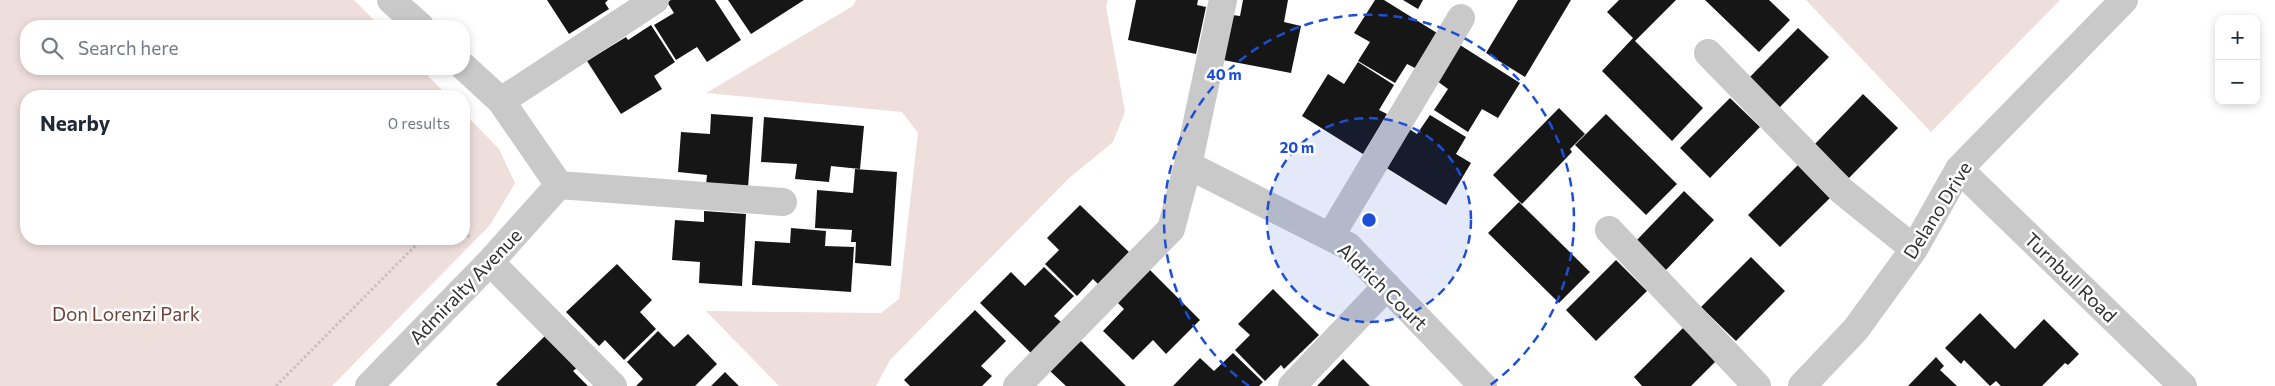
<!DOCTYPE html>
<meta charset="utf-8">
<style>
body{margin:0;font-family:Commissioner,sans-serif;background:#f2f2f3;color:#1f2937}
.controls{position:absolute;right:15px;top:15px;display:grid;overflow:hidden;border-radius:10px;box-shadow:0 2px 8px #0003}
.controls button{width:45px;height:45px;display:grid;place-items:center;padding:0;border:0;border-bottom:1px solid #e0e1e3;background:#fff;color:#1f2937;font:25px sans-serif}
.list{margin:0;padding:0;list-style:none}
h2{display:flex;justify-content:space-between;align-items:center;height:65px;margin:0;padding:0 20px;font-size:21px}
h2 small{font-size:16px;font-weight:400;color:#747a83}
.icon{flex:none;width:28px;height:28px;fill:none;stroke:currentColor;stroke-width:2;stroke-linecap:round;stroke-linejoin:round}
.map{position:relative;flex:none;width:2275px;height:386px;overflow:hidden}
.search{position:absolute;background:#fff;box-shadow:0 2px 8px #0003;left:20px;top:20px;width:450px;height:55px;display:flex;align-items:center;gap:12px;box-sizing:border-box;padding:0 18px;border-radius:20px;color:#747a83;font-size:19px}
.panel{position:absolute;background:#fff;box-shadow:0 2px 8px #0003;left:20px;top:90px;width:450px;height:155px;border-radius:20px}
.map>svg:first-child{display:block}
.green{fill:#eededc}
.building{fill:#161616}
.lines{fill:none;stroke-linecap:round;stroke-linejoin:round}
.path{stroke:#c3c3c3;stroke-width:3;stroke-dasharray:2.5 2.5;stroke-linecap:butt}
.minor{stroke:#c9c9c9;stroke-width:28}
.ring{fill:none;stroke:#1d4ed8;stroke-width:2.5;stroke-dasharray:9 6}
.labels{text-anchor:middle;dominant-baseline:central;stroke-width:5;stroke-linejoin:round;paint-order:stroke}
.street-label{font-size:19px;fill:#2f2f2f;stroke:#fff}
.park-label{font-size:19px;fill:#6f4338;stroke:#fff}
.centre{fill:#1d4ed8;stroke:#fff;stroke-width:2.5}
.ring-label{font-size:15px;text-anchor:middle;font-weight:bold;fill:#1d4ed8;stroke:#fff;stroke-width:5;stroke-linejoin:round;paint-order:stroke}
</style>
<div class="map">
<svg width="2275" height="386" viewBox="0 0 2275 386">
<rect width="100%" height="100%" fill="#fff"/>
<path class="green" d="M0 0H354L380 26H26V69H421L448 96H26V239H464V113L499 149 515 183 490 225 332 386H0Z
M856 0H1108L1106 6 1125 112 1113 142 1068 179 890 360 876 386H779L706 311 881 313 899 299 918 133 902 112 706 93 853 6Z
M1806 0H2060L1931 132Z"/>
<path class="building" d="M547 0H608L605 3 609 9 569 34Z
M671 0H715L741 40 707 62 697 47 676 60 654 25 674 13 667 2Z
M728 0H804L751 34Z
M1136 0H1198L1197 5 1206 7 1196 54 1128 40Z
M1243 0H1288L1284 22 1301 26 1291 73 1223 60 1232 15 1240 16Z
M1375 0H1384L1437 33 1415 68 1407 64 1395 83 1358 61 1370 42 1354 33Z
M1403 0H1423L1418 9Z
M1518 0H1571L1525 77 1486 53Z
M1619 0H1676L1635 41 1703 108 1672 141 1602 71 1633 38 1607 12Z
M1705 0H1769L1790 20 1759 52Z
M651 25 675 62 654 76 662 89 621 114 587 61 626 37 628 40Z
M1798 28 1829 57 1778 109 1748 79Z
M1460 45 1520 83 1498 118 1482 109 1468 132 1434 110 1448 89 1437 81Z
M1358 62 1394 85 1379 110 1387 114 1363 154 1302 116 1328 74 1344 84Z
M1863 94 1898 128 1849 178 1814 145Z
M1730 98 1760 127 1710 178 1680 148Z
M1559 108 1585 134 1570 149 1572 152 1522 204 1493 175Z
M711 114 753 117 748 188 706 185 707 175 678 172 681 132 710 134Z
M1606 114 1677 184 1646 215 1575 145Z
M1430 115 1466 137 1456 154 1471 163 1446 205 1385 167 1409 129 1417 134Z
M764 117 864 126 860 169 831 166 829 182 795 179 797 164 761 162Z
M1798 165 1830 198 1780 247 1748 215Z
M855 169 897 172 891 266 855 263 856 242H851L852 230 815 228 817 190 853 193Z
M1684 191 1714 220 1665 271 1635 242Z
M1519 202 1590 272 1559 303 1488 233Z
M1080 205 1129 252 1098 284 1093 279 1077 296 1045 264 1059 250 1047 238Z
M704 211 746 214 742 286 699 283 700 262 672 260 675 220 704 222Z
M791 228 826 231 825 246 854 247 851 292 752 285 755 241 790 243Z
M1751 257 1785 291 1736 341 1701 307Z
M1616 260 1647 291 1596 341 1566 310Z
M617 264 652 300 640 312 656 329 624 360 605 340 599 346 566 312Z
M1044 267 1074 296 1054 316 1061 322 1031 353 980 303 1011 272 1025 286Z
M1150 270 1200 320 1166 354 1153 340 1133 360 1103 331 1124 309 1118 303Z
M1273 289 1319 335 1284 369 1281 365 1265 381 1235 350 1250 335 1238 324Z
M975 310 1006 341 981 366 992 376 982 386H910L904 380Z
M1980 313 2015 349 2044 319 2079 354 2068 365 2065 363 2042 386H2001L1996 381 1990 386 1964 360 1961 364 1945 348Z
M1684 327 1717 360 1691 386H1642L1634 377Z
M658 331 674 347 688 334 717 364 695 386H636L643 379 627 362Z
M547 334 579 366 573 371 588 386H498L496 384Z
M1081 341 1126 386H1066L1050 371Z
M1233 353 1263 382 1259 386H1173L1200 358 1214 371Z
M1936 357 1944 366 1940 370 1957 386H1908Z
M1343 359 1370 386H1317Z
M725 372 739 386H711Z"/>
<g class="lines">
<path class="path" d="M464 232 471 238
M276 386 422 239"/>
<path class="minor" d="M391 0 420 26
M1708 53 1842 191 1914 249
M464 67 501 101 559 185
M501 101 655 0
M1188 165 1348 246 1483 386
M1959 169 2183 386
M559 185 783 202
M1609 230 1757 386
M1330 237 1461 18
M490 262 613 386
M369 386 490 262 559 185
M1017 386 1171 229 1188 165 1223 0
M1292 386 1387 286
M1802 386 1856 329 1914 249 1959 169 2124 0"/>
</g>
<circle cx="1369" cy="220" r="102" fill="#1d4ed8" fill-opacity=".12"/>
<g class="ring">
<circle cx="1369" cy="220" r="102"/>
<path d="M1249 386A205 205 0 1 1 1489 386"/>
</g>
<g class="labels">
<g class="street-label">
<text transform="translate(1937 210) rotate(-58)">Delano Drive</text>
<text transform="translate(2071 277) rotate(44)">Turnbull Road</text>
<text transform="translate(465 286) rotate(-46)">Admiralty Avenue</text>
<text transform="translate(1383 286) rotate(44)">Aldrich Court</text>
</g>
<g class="park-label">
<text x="126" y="313">Don Lorenzi Park</text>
</g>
</g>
<circle cx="1369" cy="220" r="8" class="centre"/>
<g class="ring-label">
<text x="1224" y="80">40 m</text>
<text x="1297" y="153">20 m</text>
</g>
</svg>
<div class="controls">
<button>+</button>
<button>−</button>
</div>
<div class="search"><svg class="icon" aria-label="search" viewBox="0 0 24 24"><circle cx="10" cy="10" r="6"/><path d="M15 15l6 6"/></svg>Search here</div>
<section class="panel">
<h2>Nearby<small>0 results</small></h2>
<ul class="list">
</ul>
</section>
</div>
